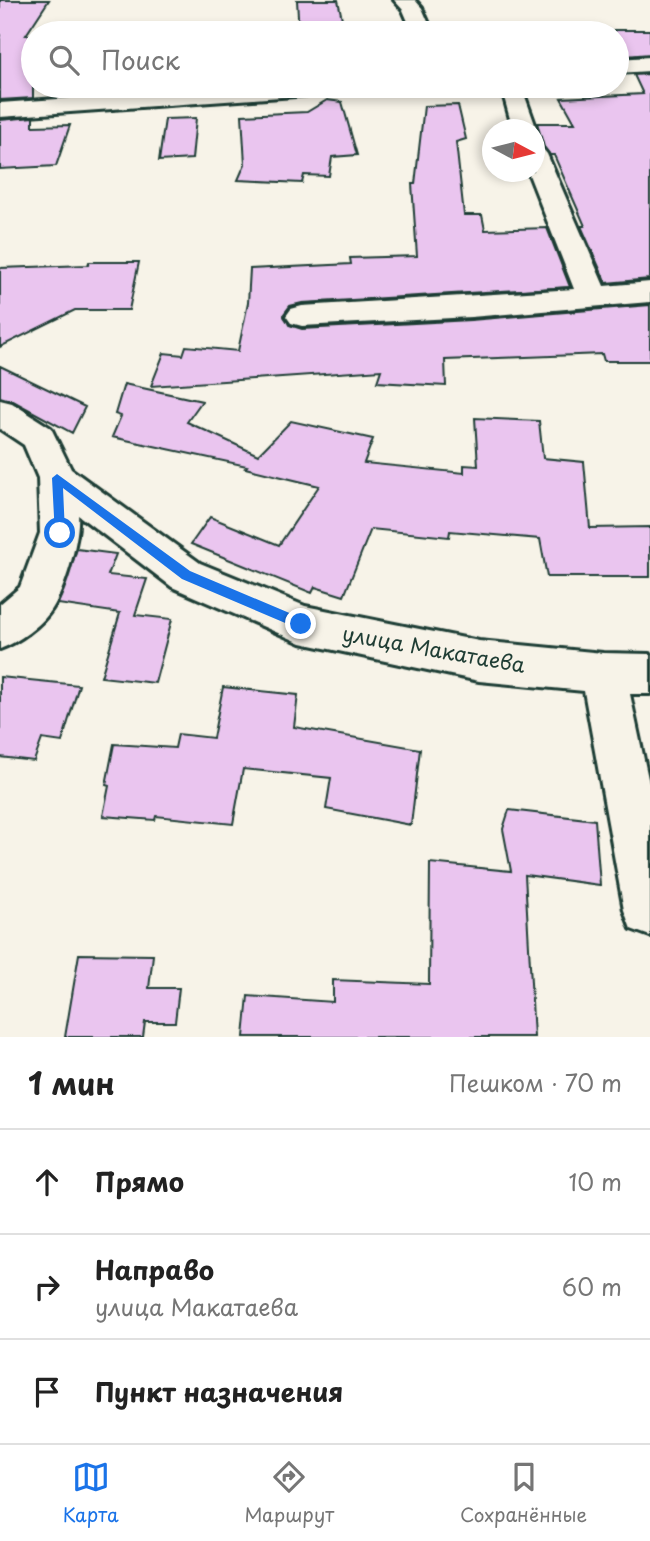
<!DOCTYPE html>
<html lang="ru">
<meta charset="utf-8">
<style>
body{margin:0;font-family:"Playpen Sans",sans-serif;background:#f6f6f6;color:#222}
.compass{position:absolute;left:482px;top:119px;width:63px;height:63px;border-radius:50%;background:#fff;box-shadow:0 4px 10px #0003;rotate:97deg}
.stop{position:absolute;width:21px;height:21px;margin:-16px;border:5px solid #1a73e8;border-radius:50%;background:#fff}
.stop.end{background:#1a73e8;border-color:#fff;box-shadow:0 2px 7px #0008}
.list{margin:0;padding:0;list-style:none}
h2{display:flex;justify-content:space-between;align-items:center;height:91px;margin:0;padding:0 28px;font-size:30px}
h2 small{font-size:23px;font-weight:400;color:#767676}
.list li{display:grid;grid-template-columns:46px 1fr auto;gap:21px;align-items:center;box-sizing:border-box;height:105px;padding:0 28px;border-top:2px solid #e0e0e0}
.list b{display:block;font-size:26px;white-space:nowrap}
.list p{margin:0;font-size:23px;white-space:nowrap;color:#767676}
.list em{font-size:23px;font-style:normal;color:#767676}
.icon{flex:none;width:38px;height:38px;fill:none;stroke:currentColor;stroke-width:2;stroke-linecap:round;stroke-linejoin:round}
.map{position:relative;flex:none;width:650px;height:1037px;overflow:hidden}
.search{position:absolute;background:#fff;box-shadow:0 4px 10px #0003;left:21px;right:21px;top:21px;height:77px;display:flex;align-items:center;gap:18px;box-sizing:border-box;padding:0 24px;border-radius:38px;color:#767676;font-size:26px}
.sheet{height:406px;background:#fff}
nav{display:flex;justify-content:space-around;align-items:center;box-sizing:border-box;height:98px;border-top:2px solid #e0e0e0;background:#fff;font-size:19px;color:#767676}
nav a{display:grid;justify-items:center;gap:4px}
nav .on{color:#1a73e8}
.map>svg:first-child{display:block}
.building{fill:#eac5ef;stroke:#1f3d34;stroke-width:2}
.lines{fill:none;stroke-linecap:round;stroke-linejoin:round}
.minor-casing{stroke:#1f3d34;stroke-width:6}
.tertiary-casing{stroke:#1f3d34;stroke-width:6}
.minor{fill:#f7f3e8;fill-rule:evenodd}
.tertiary{fill:#f7f3e8;fill-rule:evenodd}
.route{fill:#1a73e8}
.labels{text-anchor:middle;dominant-baseline:central;stroke-width:5;stroke-linejoin:round;paint-order:stroke}
.street-label{font-size:21px;fill:#1f3d34;stroke:#f7f3e8}
</style>
<div class="map">
<svg width="650" height="1037" viewBox="0 0 650 1037">
<rect width="100%" height="100%" fill="#f7f3e8"/>
<filter id="ink" filterUnits="userSpaceOnUse"><feTurbulence type="fractalNoise" baseFrequency=".0143" numOctaves="2"/><feDisplacementMap in="SourceGraphic" scale="14" xChannelSelector="R" yChannelSelector="G"/><feConvolveMatrix kernelMatrix="1 2 1 2 8 2 1 2 1" color-interpolation-filters="sRGB"/></filter>
<g filter="url(#ink)">
<path class="building" d="M0 0H49L26 35H33V98L0 100Z
M297 0H338L345 33H299Z
M614 30H650V54L626 56Z
M650 74V279L606 283 581 226H585L554 155H550L544 147 537 123H575L561 98 643 94 634 75Z
M327 100 342 102 357 155 332 157 329 176 304 175 302 183 238 180 245 164 242 115 307 112Z
M458 105 466 139 456 142 464 215H482L485 230 547 228 570 287 302 303 290 306 284 314 289 325 302 329 471 320 650 305V361H604L602 354 445 360 446 386 377 382 381 370 151 386 164 353 183 355 186 346 238 351 248 303 250 269 351 264 350 258 417 256 412 184H415L424 106Z
M33 117V126L70 125 56 166 0 169V120Z
M196 118 192 159 159 161 165 119Z
M89 262H139L129 310H75L0 347V268L88 265Z
M0 366 85 407 72 433 13 401 0 397Z
M124 384 202 401 187 422 258 455 291 421 373 439 364 463 464 473V465L478 466 475 418 539 421 543 458 584 462 590 528 650 527V577H547L540 539 450 531 449 537 371 529 344 596 315 587 312 593 191 544 210 517 279 545 319 486 245 468 247 466 112 437 121 416 115 414Z
M77 549 116 554 108 575 147 579 135 615 172 619 155 683 101 677 120 613 58 604Z
M0 677 79 685 62 742 42 739 34 761 0 757Z
M223 687 298 695 294 727 420 749 411 825 326 809 331 778 243 769 233 824 156 816 155 820 103 816 109 786 106 785 114 744 175 748 178 734 213 738Z
M509 810 595 820 600 885 525 875 534 1037H244L248 996 333 1002V980L429 984 430 863 511 871 503 829Z
M79 954 153 955 149 988H179L175 1022H145L143 1037H65Z"/>
<g class="lines">
<defs>
<path id="minor" d="M394 0H415L422 8 433 33H413L403 10Z
M480 86 522 88 537 130 534 134V130H513L504 97 483 91Z
M534 147 543 149 547 154 604 286 650 282V302L471 317 302 326 291 323 286 316 291 309 302 306 574 289 528 172H534Z
M0 400 12 403 51 428 71 469 200 563 305 606 479 641 603 653 650 654V694H630L650 788V936L631 929 624 910 584 691 479 681 301 643 172 587 78 515C80 537 65 590 52 609 41 626 18 642 0 649V604L20 587 40 533 38 478 24 445 0 429Z"/>
<path id="tertiary" d="M650 57V71L617 73V59Z
M243 86H348L345 91 337 93 0 117V103Z"/>
</defs>
<use href="#minor" class="minor-casing"/>
<use href="#tertiary" class="tertiary-casing"/>
<use href="#minor" class="minor"/>
<use href="#tertiary" class="tertiary"/>
</g>
</g>
<path class="route" d="M57 474 190 571 306 620V628H297L182 579 63 488 65 533 64 536H55L52 478Z"/>
<g class="labels">
<g class="street-label">
<text transform="translate(434 648) rotate(10)">улица Макатаева</text>
</g>
</g>
</svg>
<svg class="compass" viewBox="-18 -18 36 36"><path d="M0-13l5 13h-10z" fill="#e53935"/><path d="M0 13l5-13h-10z" fill="#767676"/></svg>
<div class="stop" style="left:60px;top:533px"></div>
<div class="stop end" style="left:301px;top:624px"></div>
<div class="search"><svg class="icon" aria-label="search" viewBox="0 0 24 24"><circle cx="10" cy="10" r="6"/><path d="M15 15l6 6"/></svg>Поиск</div>
</div>
<section class="sheet">
<h2>1 мин<small>Пешком · 70 m</small></h2>
<ul class="list">
<li><svg class="icon" aria-label="ahead" viewBox="0 0 24 24"><path d="M12 20V5M6 11l6-6 6 6"/></svg><div><b>Прямо</b></div><em>10 m</em></li>
<li><svg class="icon" aria-label="right" viewBox="0 0 24 24"><path d="M7 20v-9h11M14 6l5 5-5 5"/></svg><div><b>Направо</b><p>улица Макатаева</p></div><em>60 m</em></li>
<li><svg class="icon" aria-label="arrive" viewBox="0 0 24 24"><path d="M6 21V4h12l-3 4 3 4H6"/></svg><div><b>Пункт назначения</b></div></li>
</ul>
</section>
<nav>
<a class="on"><svg class="icon" aria-label="map" viewBox="0 0 24 24"><path d="M3 6l6-2 6 2 6-2v14l-6 2-6-2-6 2zM9 4v14M15 6v14"/></svg>Карта</a>
<a><svg class="icon" aria-label="directions" viewBox="0 0 24 24"><path d="M12 3l9 9-9 9-9-9zM9 14v-3h6M13 9l2 2-2 2"/></svg>Маршрут</a>
<a><svg class="icon" aria-label="saved" viewBox="0 0 24 24"><path d="M7 4h10v16l-5-4-5 4z"/></svg>Сохранённые</a>
</nav>
